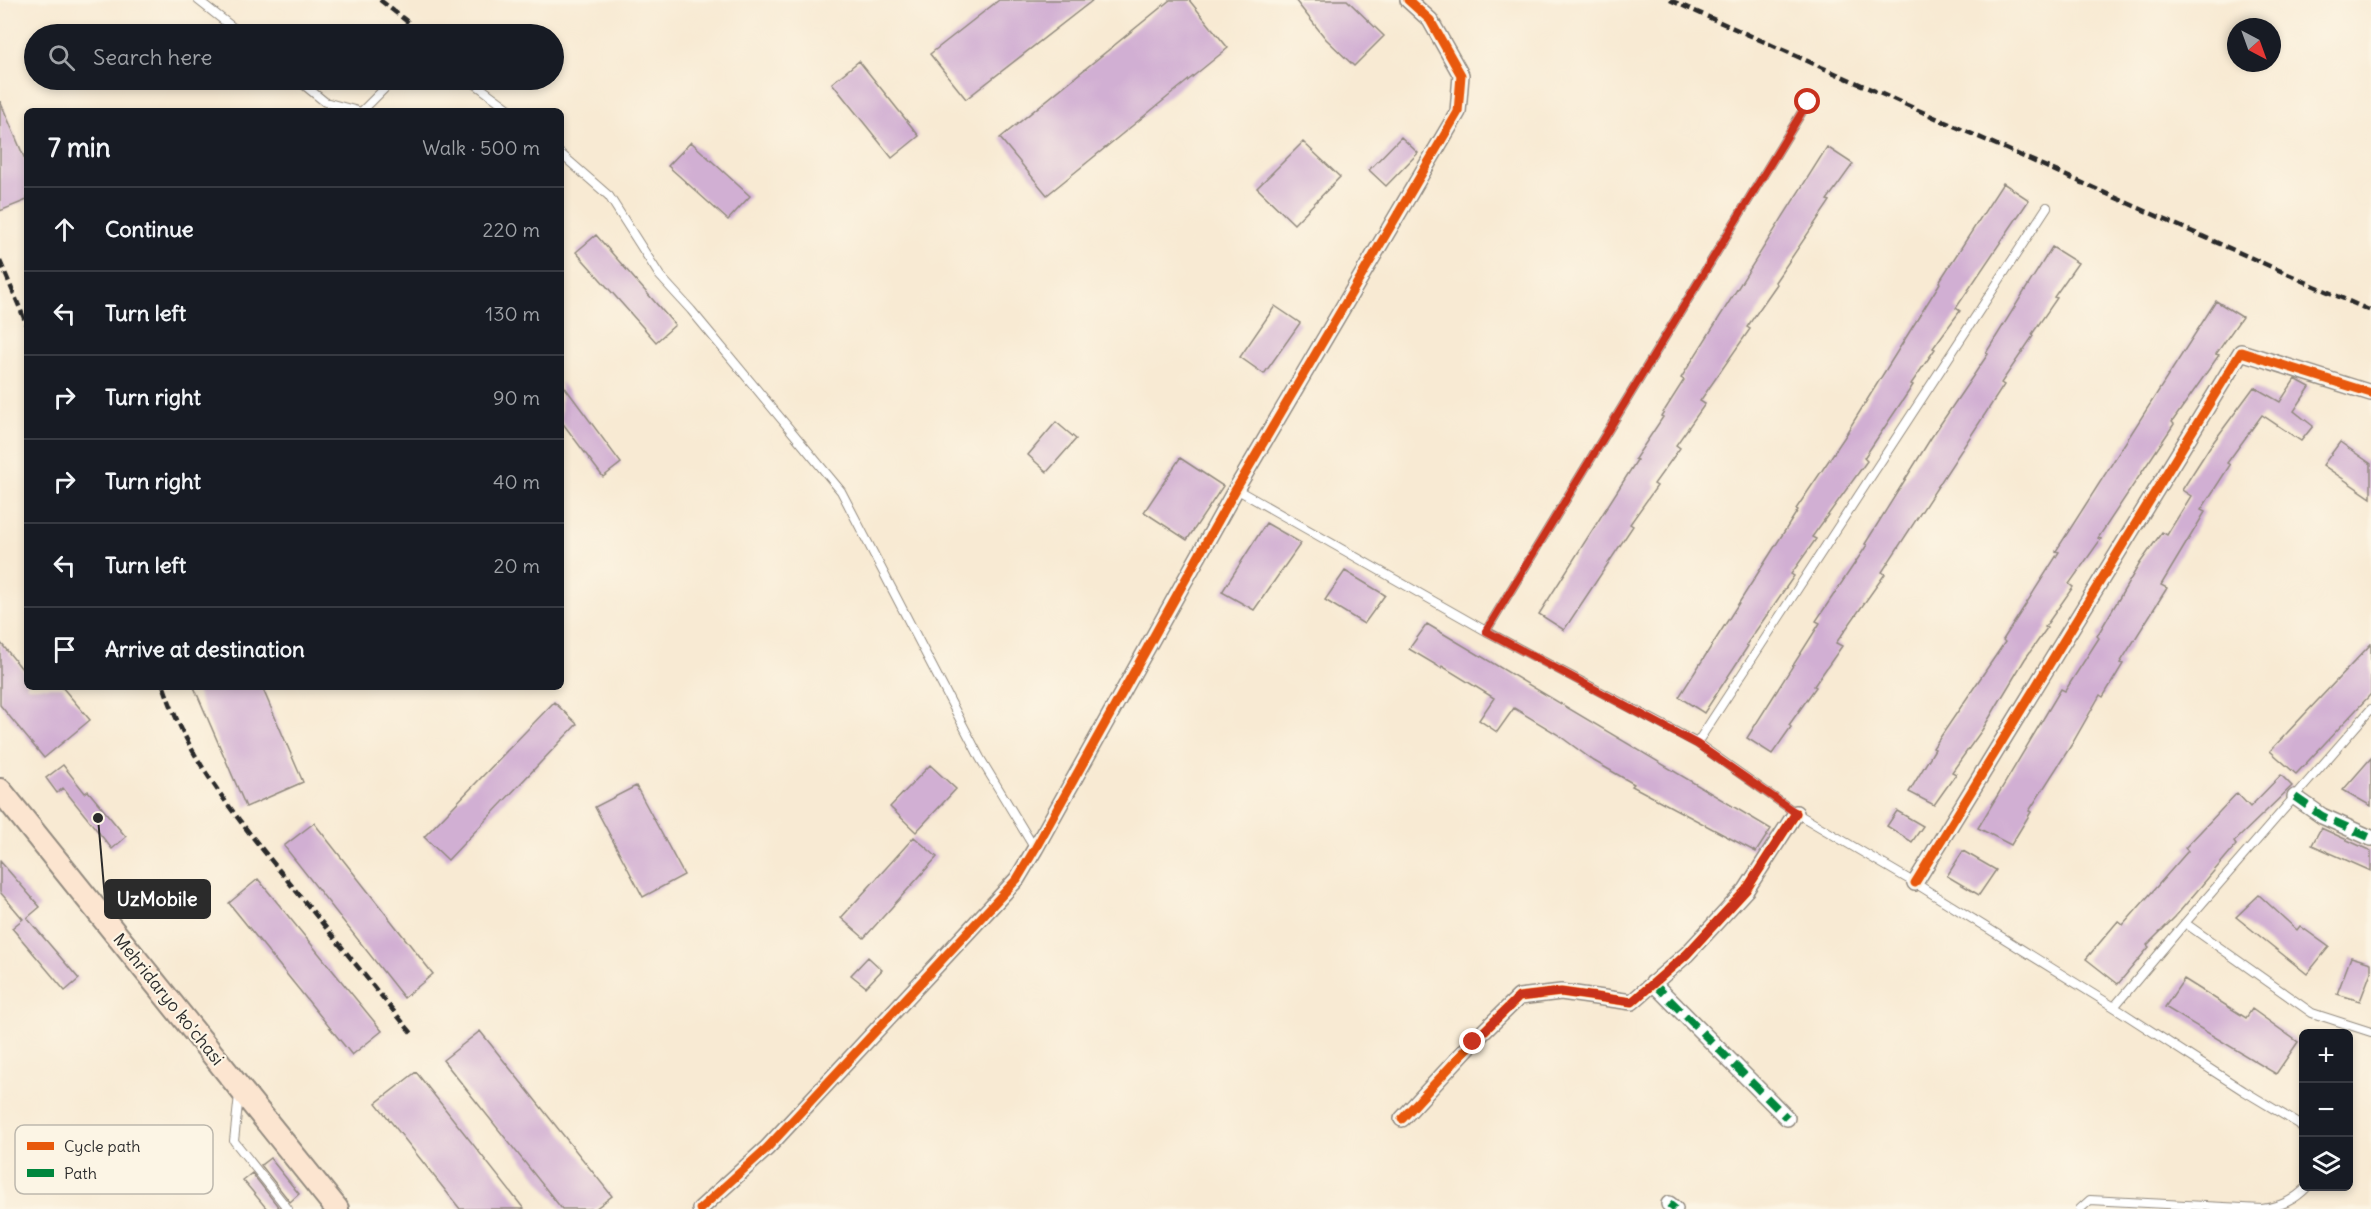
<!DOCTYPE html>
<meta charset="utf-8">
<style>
body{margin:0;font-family:Delius,sans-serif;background:#242831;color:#f1f3f6}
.controls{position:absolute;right:18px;bottom:18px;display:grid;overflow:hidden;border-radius:9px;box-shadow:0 3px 9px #0003}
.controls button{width:54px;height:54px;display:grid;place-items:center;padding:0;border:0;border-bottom:2px solid #363941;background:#171b24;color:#f1f3f6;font:30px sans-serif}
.compass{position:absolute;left:2227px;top:18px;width:54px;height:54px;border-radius:50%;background:#171b24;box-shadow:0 3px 9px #0003;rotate:139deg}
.stop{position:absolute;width:18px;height:18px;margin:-14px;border:4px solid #c8321e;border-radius:50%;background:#fff}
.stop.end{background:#c8321e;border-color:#fff;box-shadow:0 2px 6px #0008}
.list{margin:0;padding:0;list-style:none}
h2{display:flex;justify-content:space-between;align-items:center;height:78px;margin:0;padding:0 24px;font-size:26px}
h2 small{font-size:20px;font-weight:400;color:#9ea1a6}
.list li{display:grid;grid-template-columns:39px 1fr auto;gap:18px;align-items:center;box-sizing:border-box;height:84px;padding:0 24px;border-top:2px solid #363941}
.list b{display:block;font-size:22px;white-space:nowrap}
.list em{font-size:20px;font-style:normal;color:#9ea1a6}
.icon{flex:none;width:33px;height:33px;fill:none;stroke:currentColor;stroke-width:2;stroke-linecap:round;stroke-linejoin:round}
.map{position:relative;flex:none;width:2371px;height:1209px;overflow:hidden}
.search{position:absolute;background:#171b24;box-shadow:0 3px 9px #0003;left:24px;top:24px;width:540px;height:66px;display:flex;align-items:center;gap:15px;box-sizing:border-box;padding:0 21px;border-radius:33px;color:#9ea1a6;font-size:22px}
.panel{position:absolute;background:#171b24;box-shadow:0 3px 9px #0003;left:24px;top:108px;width:540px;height:582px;border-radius:9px}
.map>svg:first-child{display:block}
.building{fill:#d1afd3}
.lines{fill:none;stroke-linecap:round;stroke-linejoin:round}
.service-casing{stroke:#928a7f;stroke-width:10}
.minor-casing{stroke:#928a7f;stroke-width:18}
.secondary-casing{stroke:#928a7f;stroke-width:26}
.service{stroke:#fff;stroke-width:8}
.minor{stroke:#fff;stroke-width:15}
.secondary{stroke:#fce5d0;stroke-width:22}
.rail{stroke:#2b2b2b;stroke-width:4.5;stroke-dasharray:9 4.5;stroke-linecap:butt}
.quiet{stroke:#00873e;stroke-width:8;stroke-dasharray:15 8;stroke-linecap:butt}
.cycleway-casing{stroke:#fcf5e5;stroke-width:13}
.cycleway{stroke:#e8590c;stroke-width:9}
.route{stroke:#c8321e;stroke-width:8}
.labels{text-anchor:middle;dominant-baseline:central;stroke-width:4.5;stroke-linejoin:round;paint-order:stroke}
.street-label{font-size:18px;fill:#2b2b2b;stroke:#fcf5e5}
.key{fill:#fcf5e5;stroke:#bdb8ad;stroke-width:1.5}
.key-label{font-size:16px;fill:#2b2b2b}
.leader{fill:none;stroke:#2b2b2b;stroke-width:2}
.callout-dot{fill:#2b2b2b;stroke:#fcf5e5;stroke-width:2}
.callout{fill:#2b2b2b;stroke:#2b2b2b;stroke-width:2}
.callout-label{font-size:20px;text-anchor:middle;font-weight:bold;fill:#fff}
</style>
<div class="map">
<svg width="2371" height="1209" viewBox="0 0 2371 1209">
<rect width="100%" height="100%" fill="#fcf5e5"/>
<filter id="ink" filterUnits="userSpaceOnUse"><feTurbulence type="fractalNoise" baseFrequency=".0167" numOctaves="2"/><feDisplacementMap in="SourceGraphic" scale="12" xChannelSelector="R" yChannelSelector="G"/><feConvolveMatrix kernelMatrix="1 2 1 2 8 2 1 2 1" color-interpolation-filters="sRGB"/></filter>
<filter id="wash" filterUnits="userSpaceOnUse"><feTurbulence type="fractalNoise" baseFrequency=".008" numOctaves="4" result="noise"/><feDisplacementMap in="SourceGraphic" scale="24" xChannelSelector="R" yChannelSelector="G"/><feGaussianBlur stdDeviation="1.35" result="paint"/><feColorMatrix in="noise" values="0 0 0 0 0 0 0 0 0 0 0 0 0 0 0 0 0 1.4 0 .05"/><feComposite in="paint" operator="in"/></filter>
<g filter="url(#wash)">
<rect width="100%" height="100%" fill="#f8ead3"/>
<g id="blocks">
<path class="building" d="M999 0H1093L966 99 930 54Z
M1170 0H1189L1228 48 1047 195 1000 138Z
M1295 0H1347L1384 36 1354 66 1326 39Z
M859 61 919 136 892 158 832 83Z
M0 101 27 164V200L0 211Z
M1401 137 1418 153 1386 186 1369 170Z
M691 142 750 196 728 220 668 166Z
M1303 142 1340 177 1294 224 1257 188Z
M1827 147 1853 164 1827 200 1830 201 1775 282 1777 284 1747 327 1750 329 1700 401 1705 404 1676 445 1680 448 1654 484 1657 486 1630 524 1633 526 1564 630 1539 614 1637 460 1635 459 1663 417 1661 416 1684 380 1681 378Z
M2003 183 2029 200 1956 308 1960 311 1933 348 1935 349 1911 384 1913 385 1864 458 1867 461 1812 537 1816 539 1791 574 1794 576 1746 645 1748 646 1704 713 1679 697 1772 551 1798 510 1796 509 1848 432H1847L1940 283 1939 282Z
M596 235 675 325 656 342 576 252Z
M2052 247 2078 263 2054 297 2057 298 2032 334 2033 336 2001 383 2004 385 1882 572 1885 574 1836 643 1842 646 1814 686 1816 687 1789 725 1791 727 1772 754 1747 738 1820 623 1816 621 1867 545 1865 544 1931 438 1988 354 1986 353Z
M2216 301 2242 317 2216 354 2219 355 2172 422 2174 424 2098 538 2101 539 2069 584 2073 587 2045 627 2047 628 2025 659 1982 730 1952 772 1956 774 1934 805 1909 792 1935 749 1933 748 2005 642 2003 640 2059 552 2056 551Z
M1275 306 1300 323 1264 374 1240 357Z
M2295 379 2310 387 2294 411 2313 426 2301 441 2262 415 2227 463 2230 465 2201 510 2205 512 2161 585 2167 588 2120 663 2123 664 2103 697 2100 695 2072 744 2029 811 2031 812 2011 845 1978 828 2061 689 2065 691 2099 638 2097 636 2140 563 2162 532 2167 535 2191 496 2182 490 2209 448 2254 387 2280 402Z
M561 382 621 463 603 477 561 421Z
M1056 422 1076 439 1047 472 1028 455Z
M2340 442 2371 464V498L2323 465Z
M1180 458 1223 486 1187 540 1144 512Z
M1266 523 1301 543 1254 610 1222 592Z
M1345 571 1385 595 1364 624 1325 600Z
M1427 624 1771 829 1756 852 1632 786 1634 784 1594 761 1557 734 1514 708 1497 732 1479 720 1494 698 1442 666 1441 668 1409 649Z
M0 642 27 675V687H62L90 720 44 758 0 705Z
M2371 644V694L2296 774 2270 751Z
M194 687H262L303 782 246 807Z
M554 702 577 724 448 860 424 837Z
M2371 758V806L2343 790Z
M63 765 85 793 88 791 126 837 112 849 63 788 57 793 46 778Z
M930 765 956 789 916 832 890 807Z
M2281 775 2292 786 2234 842 2236 845 2175 917 2147 945 2149 947 2118 984 2086 959 2118 921 2123 925 2188 851 2185 848 2237 793 2250 807Z
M636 786 684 875 643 897 595 807Z
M1897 811 1923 826 1912 842 1887 826Z
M314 823 433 974 404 998 284 846Z
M2321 828 2371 851V871L2312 845Z
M914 837 937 857 864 938 841 918Z
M1963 851 1996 870 1979 895 1947 876Z
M0 861 40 907 27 918 79 979 65 991 12 928 23 919 0 892Z
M258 879 382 1031 352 1055 229 903Z
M2259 895 2297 930 2300 926 2329 947 2307 974 2236 917Z
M868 957 882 970 866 987 851 975Z
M2351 957 2371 963V972L2360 1001 2337 994Z
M2184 979 2246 1018 2252 1009 2298 1042 2276 1074 2165 1007Z
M480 1031 612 1196 595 1209H562L443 1060Z
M416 1072 524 1209H460L376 1103Z
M270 1158 299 1194 290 1202 261 1165Z
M252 1173 280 1209H267L243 1180Z"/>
</g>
</g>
<g filter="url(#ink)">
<use href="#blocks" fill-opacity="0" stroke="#928a7f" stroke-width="1.5"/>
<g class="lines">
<defs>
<path id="service" d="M198 0 241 34
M298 80 325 102 358 111
M470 80 512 111
M362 111 393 80
M561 154 609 196 660 276 691 310 841 491 980 758 1035 849
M1236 489 1486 631 1697 743 1796 813 1915 883 2114 1007 2244 1091 2299 1124 2304 1130
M1486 631 1808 102
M1697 743 2047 207
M2185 923 2312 1013 2371 1032
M2114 1007 2185 923 2371 709
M239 1095 234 1141 288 1209
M2080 1209 2090 1200 2262 1209C2281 1206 2294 1201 2308 1186"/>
<path id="minor" d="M2295 797 2322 816 2371 838
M1915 883 2241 352 2371 393
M1653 983 1787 1118
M1402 1119 1473 1042 1519 997 1561 992 1632 1002 1687 954 1746 890 1796 813
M1669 1204 1675 1209
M700 1209 767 1148 1017 879 1035 849 1236 489 1458 112 1461 75 1430 20 1408 0"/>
<path id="secondary" d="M0 790 337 1209"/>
</defs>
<use href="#service" class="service-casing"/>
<use href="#minor" class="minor-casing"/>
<use href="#secondary" class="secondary-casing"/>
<use href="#service" class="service"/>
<use href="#minor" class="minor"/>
<use href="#secondary" class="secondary"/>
<path class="rail" d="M380 0 409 23
M1670 0 2371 311
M0 261 27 325
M164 687C190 764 242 824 292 886 333 936 373 986 414 1036"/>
<path class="quiet" d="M2295 797 2322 816 2371 838
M1653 983 1787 1118
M1669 1204 1675 1209"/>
<defs>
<path id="cycleway" d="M1915 883 2241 352 2371 393
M1402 1119 1473 1042 1519 997 1561 992 1632 1002 1687 954 1746 890 1796 813
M700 1209 767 1148 1017 879 1035 849 1236 489 1458 112 1461 75 1430 20 1408 0"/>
</defs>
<use href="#cycleway" class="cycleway-casing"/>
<use href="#cycleway" class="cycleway"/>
</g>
</g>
<g class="lines" filter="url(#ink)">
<path class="route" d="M1473 1042 1519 997 1561 992 1632 1002 1687 954 1746 890 1796 813 1697 744 1486 631 1808 102"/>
</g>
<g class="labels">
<g class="street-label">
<text transform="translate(169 999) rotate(51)">Мehridaryo ko'chasi</text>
</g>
</g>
<rect x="15" y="1125" width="198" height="69" rx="9" class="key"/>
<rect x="27" y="1142" width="27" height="8" fill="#e8590c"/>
<rect x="27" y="1169" width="27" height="8" fill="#00873e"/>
<g class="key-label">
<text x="64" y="1152">Cycle path</text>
<text x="64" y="1179">Path</text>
</g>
<path class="leader" d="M98 818L105 899"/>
<circle class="callout-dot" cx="98" cy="818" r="6"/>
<rect class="callout" x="105" y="880" width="105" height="38" rx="6"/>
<g class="callout-label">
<text x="157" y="906">UzMobile</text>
</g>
</svg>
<div class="controls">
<button>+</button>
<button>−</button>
<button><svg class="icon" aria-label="layers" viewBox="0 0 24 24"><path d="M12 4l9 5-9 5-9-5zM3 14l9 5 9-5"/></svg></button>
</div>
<svg class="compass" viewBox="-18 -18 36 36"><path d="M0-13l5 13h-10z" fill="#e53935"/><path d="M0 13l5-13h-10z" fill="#9ea1a6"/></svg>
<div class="stop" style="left:1808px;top:102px"></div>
<div class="stop end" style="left:1473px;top:1042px"></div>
<div class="search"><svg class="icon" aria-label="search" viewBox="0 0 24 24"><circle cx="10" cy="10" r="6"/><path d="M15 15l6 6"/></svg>Search here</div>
<section class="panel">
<h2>7 min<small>Walk · 500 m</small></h2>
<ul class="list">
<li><svg class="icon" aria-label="ahead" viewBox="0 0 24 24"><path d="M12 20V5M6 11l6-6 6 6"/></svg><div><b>Continue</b></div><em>220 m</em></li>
<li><svg class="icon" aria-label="left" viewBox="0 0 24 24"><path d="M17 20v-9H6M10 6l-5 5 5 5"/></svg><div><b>Turn left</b></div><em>130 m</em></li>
<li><svg class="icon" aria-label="right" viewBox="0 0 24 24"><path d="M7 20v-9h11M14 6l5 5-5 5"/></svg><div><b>Turn right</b></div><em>90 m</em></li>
<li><svg class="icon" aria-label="right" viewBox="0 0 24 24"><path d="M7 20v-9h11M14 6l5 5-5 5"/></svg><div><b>Turn right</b></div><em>40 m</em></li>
<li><svg class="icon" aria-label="left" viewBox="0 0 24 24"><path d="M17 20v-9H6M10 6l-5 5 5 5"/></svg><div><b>Turn left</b></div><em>20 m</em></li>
<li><svg class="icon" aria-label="arrive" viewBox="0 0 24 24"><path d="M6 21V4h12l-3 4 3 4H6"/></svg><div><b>Arrive at destination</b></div></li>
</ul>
</section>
</div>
